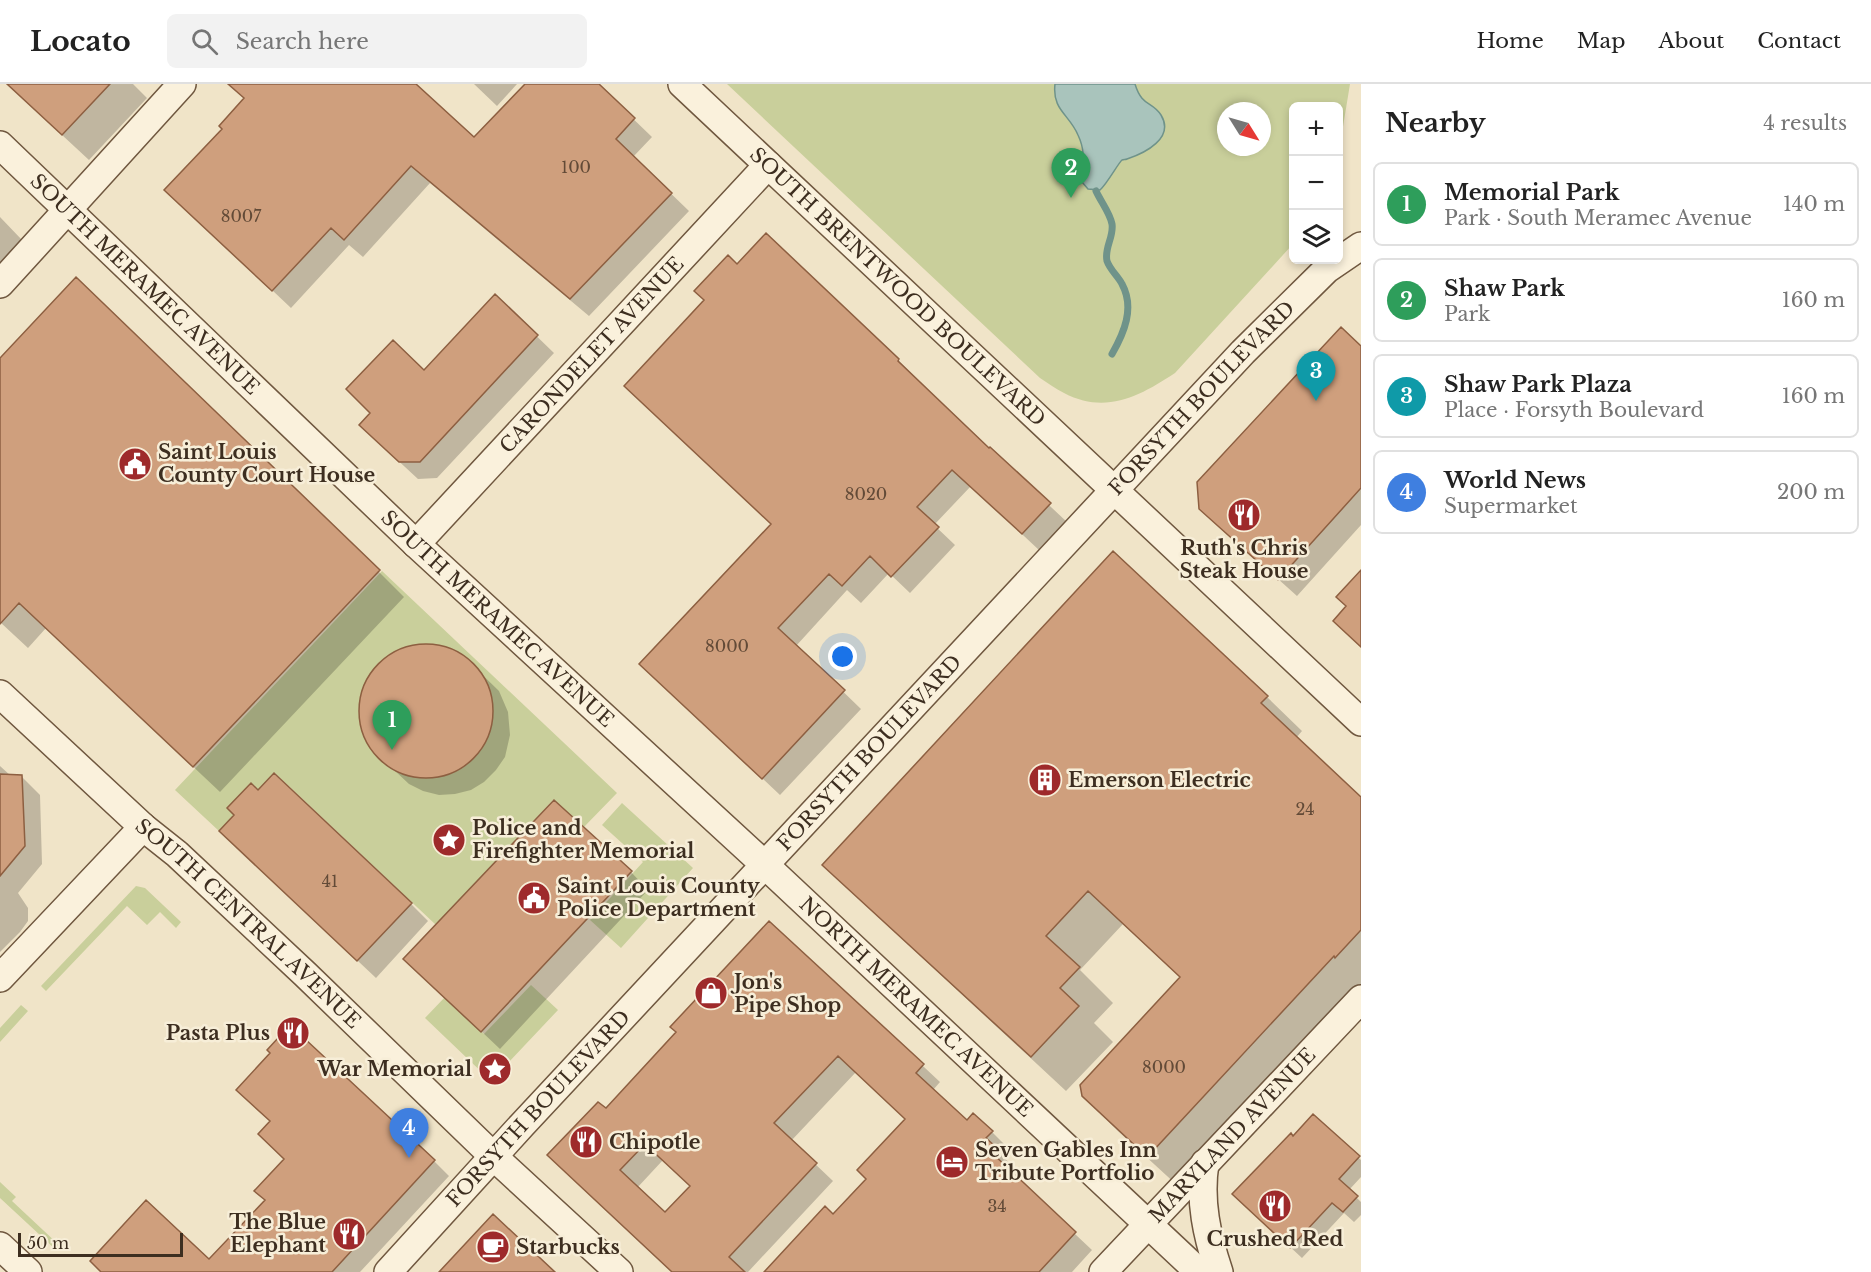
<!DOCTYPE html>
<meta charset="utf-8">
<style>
body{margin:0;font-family:"Libre Baskerville",serif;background:#f2f2f2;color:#222}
.controls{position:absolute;right:18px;top:18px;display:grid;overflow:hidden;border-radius:9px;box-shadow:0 3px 9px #0003}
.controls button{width:54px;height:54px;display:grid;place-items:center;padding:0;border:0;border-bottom:2px solid #e0e0e0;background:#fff;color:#222;font:30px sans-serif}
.compass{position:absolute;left:1217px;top:18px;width:54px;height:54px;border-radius:50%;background:#fff;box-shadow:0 3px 9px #0003;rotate:127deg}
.scale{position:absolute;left:18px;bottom:15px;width:165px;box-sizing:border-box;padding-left:6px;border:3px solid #3d2e20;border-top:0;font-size:16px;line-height:21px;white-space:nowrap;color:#3d2e20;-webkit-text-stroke:4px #f7eed8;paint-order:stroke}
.you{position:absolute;left:843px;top:573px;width:21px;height:21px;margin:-15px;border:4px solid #fff;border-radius:50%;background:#1a73e8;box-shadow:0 0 0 9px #1a73e833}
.badge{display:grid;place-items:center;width:39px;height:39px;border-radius:50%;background:#0b8043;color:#fff;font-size:20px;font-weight:700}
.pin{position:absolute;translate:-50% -50px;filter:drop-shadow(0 2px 3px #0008)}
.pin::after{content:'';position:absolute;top:32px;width:21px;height:18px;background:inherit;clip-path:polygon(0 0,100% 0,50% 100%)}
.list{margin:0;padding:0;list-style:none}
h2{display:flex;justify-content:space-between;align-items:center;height:78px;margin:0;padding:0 24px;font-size:26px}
h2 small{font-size:20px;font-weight:400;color:#767676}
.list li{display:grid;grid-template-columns:39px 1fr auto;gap:18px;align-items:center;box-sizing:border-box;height:84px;margin:0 12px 12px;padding:0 12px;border:2px solid #e0e0e0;border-radius:9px}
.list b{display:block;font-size:22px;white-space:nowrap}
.list p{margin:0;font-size:20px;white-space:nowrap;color:#767676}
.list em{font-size:20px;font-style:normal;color:#767676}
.icon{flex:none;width:33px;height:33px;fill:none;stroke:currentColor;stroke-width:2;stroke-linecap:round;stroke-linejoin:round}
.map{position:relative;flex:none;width:1361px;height:1188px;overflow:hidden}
header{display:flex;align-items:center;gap:36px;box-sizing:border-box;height:84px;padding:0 30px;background:#fff;border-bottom:2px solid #e0e0e0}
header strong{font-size:28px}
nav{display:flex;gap:33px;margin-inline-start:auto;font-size:21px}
.search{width:420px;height:54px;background:#f2f2f2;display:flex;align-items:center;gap:15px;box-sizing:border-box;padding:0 21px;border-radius:9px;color:#767676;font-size:22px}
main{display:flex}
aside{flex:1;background:#fff}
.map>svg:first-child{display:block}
.green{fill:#c9cf9b;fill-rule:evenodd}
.water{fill:#a9c4bc;stroke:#6f938a;stroke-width:1.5}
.shadow{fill:#0003;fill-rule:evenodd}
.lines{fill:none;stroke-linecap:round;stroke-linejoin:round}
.stream{stroke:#6f938a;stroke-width:7}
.building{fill:#cf9f7d;stroke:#8d5f41;stroke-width:1.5;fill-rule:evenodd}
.secondary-casing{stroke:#6f573f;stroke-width:30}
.secondary{stroke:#faf1dc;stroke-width:27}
.labels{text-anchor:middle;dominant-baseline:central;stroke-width:5;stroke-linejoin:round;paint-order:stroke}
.number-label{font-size:16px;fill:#624a37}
.street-label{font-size:20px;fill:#3d2e20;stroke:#f7eed8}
.poi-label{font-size:20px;font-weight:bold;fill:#3d2e20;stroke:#f7eed8;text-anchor:start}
</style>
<header>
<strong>Locato</strong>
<div class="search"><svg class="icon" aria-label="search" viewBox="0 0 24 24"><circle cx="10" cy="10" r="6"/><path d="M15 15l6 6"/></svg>Search here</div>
<nav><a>Home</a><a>Map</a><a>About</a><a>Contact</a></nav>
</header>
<main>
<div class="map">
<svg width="1361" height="1188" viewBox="0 0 1361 1188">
<rect width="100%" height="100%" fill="#f0e4c8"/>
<path class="green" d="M727 0H1350L1339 67 1338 22H1294L1293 160 1175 289C1140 312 1106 331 1064 309 1056 305 1048 299 1040 294ZM1226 27H1262V63H1226Z
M382 487 617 709 583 744 553 716 436 841 275 689 258 706 251 700 227 724 234 731 219 747 175 706Z
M622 719 693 784 621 864 590 836 643 778 602 741Z
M136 802 145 804 181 838 176 844 160 828 147 841 127 822 46 907 41 902Z
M531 901 558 926 491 997 425 934 445 913 484 950Z
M21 921 28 927 0 958V944Z
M0 1098 16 1113 12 1117 59 1161 55 1165 0 1114Z"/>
<path class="water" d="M1055 0H1135C1142 23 1152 17 1161 31 1175 54 1145 69 1127 75 1125 76 1124 75 1122 76 1119 78 1107 100 1100 106L1088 105 1082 98C1083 80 1086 68 1078 51 1069 30 1052 26 1055 0Z"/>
<path class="shadow" d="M7 0H133L147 14 89 76Z
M244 0H414L474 55 527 0H597L652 53 633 73 689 127 589 232 430 99 363 173 349 161 291 224 184 123 224 45 246 15Z
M474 0H517L497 22Z
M0 133 22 156 0 180Z
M737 182 898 276 916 294 914 295 1067 438 1040 467 971 402 934 441 955 461 910 509 889 489 861 519 847 506 796 562 861 625 780 711 659 597 773 440Z
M495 212 554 269 437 394 418 395 378 358 372 329 424 288Z
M1361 264V441L1297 512 1200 425Z
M0 276 378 487 404 513 220 708 46 544 28 564 0 538Z
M421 561 444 563 464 573 499 607 508 628 510 651 505 673 496 686 484 698 471 706 455 710 439 711 423 707 409 700 378 671 369 658 363 643 361 620 367 598 380 580 399 567Z
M1267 613 1302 647 1296 654 1361 715V914L1179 1103 1118 1047 1083 1012 1181 894 1123 840 1080 886 1113 919 1094 939 1113 958 1066 1007 859 815 824 781Z
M0 682 11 692 22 693 40 711 42 780 18 809 28 824V837L20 848 0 868Z
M239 765 411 820 428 837 376 894Z
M631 788 648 806 500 965 423 892Z
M770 839 940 998 933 1006 967 1038 992 1048 1009 1065 1002 1072 1013 1082 1008 1087 1092 1166 1072 1188H766L833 1132 868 1095 907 1035 856 988 791 1057 833 1097 748 1188H672L567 1088 606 1027 678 949ZM663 1076 691 1103 665 1130 637 1104Z
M1313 1032 1361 1076V1093L1349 1106 1361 1118V1131L1354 1138 1344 1129 1302 1174 1245 1121Z
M434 1077 449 1092 360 1188H103L209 1177Z"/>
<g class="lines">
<path class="stream" d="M1096 107C1101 118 1110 129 1112 140 1114 153 1104 164 1107 177 1110 186 1118 192 1122 200 1135 224 1124 249 1112 270"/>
</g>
<path class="building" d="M7 0H110L62 51Z
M228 0H416L474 53 525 0H599L635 34 616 55 672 109 570 215 411 82 344 156 331 144 272 207 164 106 222 45 219 42 244 14Z
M766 149 899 275 898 277 989 364 990 363 1051 419 1022 450 952 386 917 423 939 443 891 493 870 472 842 502 829 490 778 544 845 606 762 695 639 580 771 440 624 302 704 216 694 207 728 171 737 180Z
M76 193 380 486 193 683 19 519 0 540V274Z
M495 210 538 251 420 378H399L359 341 370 329 346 305 393 256 424 286Z
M1341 243 1361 262V404L1278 496 1199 425 1197 398Z
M1113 467 1268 612 1261 619 1361 713V846L1335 874 1334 872 1152 1068 1143 1069 1082 1012 1080 1001 1180 893 1088 807 1046 852 1080 883 1060 904 1079 922 1031 973 822 781Z
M1361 486V563L1333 537 1346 522 1336 513Z
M359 627a67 67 0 1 1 134 0a67 67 0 1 1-134 0Z
M274 689 412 819 357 877 219 747 234 731 227 724 251 699 258 706Z
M0 690 22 691 25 762 0 792Z
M554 716 632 787 481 948 403 875Z
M769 837 924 980 916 989 967 1036 973 1029 993 1047 986 1054 997 1064 992 1069 1076 1148 1039 1188H764L825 1122 833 1130 866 1095 857 1086 905 1035 838 972 774 1039 817 1079 729 1173 745 1188H672L547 1071 598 1018 606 1024 676 948 670 943ZM645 1060 690 1102 665 1128 620 1086Z
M290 941 435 1076 332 1188H101L90 1177 146 1116 209 1175 265 1116 254 1107 284 1075 258 1050 270 1037 236 1006 270 969 267 966Z
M1313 1030 1360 1072 1339 1095 1358 1112 1343 1128 1332 1119 1290 1164 1232 1110 1291 1049 1293 1052Z
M493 1130 555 1188H439Z"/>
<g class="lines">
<defs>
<g id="secondary">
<path id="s1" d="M682 0 1361 638"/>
<path id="s2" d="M0 61 416 460 765 781 1199 1188"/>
<path d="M0 200 182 0"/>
<path id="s3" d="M416 460 768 81"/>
<path id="s4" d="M0 610 143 743 177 770 305 890 493 1072 619 1188"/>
<path d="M0 894 143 743"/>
<path d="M1205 1079C1199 1117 1207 1152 1219 1188"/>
<path d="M0 1162 28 1188"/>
<path id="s5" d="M388 1188 522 1041 1243 268 1327 185 1361 162"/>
<path id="s6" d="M1103 1188 1361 915"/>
</g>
</defs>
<use href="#secondary" class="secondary-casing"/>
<use href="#secondary" class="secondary"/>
</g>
<defs>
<symbol id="civic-disc" viewBox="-11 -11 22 22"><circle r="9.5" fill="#9e2a2b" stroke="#f7eed8"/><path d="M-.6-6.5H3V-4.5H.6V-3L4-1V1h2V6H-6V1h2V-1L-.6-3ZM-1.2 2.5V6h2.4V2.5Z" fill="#fff"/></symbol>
<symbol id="restaurant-disc" viewBox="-11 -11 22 22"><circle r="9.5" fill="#9e2a2b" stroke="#f7eed8"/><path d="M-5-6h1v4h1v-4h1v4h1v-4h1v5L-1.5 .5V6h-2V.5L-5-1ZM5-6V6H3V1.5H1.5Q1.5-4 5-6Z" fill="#fff"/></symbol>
<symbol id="building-disc" viewBox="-11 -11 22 22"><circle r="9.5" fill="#9e2a2b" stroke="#f7eed8"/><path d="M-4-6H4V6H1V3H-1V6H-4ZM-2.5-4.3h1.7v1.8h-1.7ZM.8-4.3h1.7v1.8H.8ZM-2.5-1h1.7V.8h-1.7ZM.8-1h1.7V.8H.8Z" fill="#fff"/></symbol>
<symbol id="sight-disc" viewBox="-11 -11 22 22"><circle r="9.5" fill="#9e2a2b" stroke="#f7eed8"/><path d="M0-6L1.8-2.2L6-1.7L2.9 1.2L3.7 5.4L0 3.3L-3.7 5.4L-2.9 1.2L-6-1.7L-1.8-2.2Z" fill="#fff"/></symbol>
<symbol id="shop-disc" viewBox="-11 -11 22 22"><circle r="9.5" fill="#9e2a2b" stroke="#f7eed8"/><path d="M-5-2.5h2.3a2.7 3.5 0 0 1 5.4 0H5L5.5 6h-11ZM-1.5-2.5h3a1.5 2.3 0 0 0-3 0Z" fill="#fff"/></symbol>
<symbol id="hotel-disc" viewBox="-11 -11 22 22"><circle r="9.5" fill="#9e2a2b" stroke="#f7eed8"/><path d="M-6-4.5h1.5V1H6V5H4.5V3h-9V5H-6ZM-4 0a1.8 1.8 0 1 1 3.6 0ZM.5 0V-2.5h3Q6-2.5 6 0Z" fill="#fff"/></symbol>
<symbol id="cafe-disc" viewBox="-11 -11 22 22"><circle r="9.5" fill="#9e2a2b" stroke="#f7eed8"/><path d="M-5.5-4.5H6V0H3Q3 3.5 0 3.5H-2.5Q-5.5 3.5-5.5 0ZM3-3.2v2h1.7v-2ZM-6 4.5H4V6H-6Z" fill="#fff"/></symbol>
</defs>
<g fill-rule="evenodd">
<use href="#civic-disc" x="116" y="361" width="38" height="38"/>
<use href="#restaurant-disc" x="1225" y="412" width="38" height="38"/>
<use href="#building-disc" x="1026" y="677" width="38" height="38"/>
<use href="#sight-disc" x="430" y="737" width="38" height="38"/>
<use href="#civic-disc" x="515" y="795" width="38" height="38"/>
<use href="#shop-disc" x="692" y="890" width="38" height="38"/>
<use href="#restaurant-disc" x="274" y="930" width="38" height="38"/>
<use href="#sight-disc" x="476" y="966" width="38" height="38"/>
<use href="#restaurant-disc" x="567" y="1039" width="38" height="38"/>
<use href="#hotel-disc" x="933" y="1059" width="38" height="38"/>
<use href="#restaurant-disc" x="1256" y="1103" width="38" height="38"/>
<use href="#restaurant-disc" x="330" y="1131" width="38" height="38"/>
<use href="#cafe-disc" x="474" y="1144" width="38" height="38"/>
</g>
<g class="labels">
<g class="number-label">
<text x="576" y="83">100</text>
<text x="241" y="132">8007</text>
<text x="866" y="410">8020</text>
<text x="727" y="562">8000</text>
<text x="1305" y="725">24</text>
<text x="330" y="797">41</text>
<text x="1164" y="983">8000</text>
<text x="997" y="1122">34</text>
</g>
<g class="street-label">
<text stroke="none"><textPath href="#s2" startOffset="201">SOUTH MERAMEC AVENUE</textPath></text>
<text stroke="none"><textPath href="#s1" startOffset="296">SOUTH BRENTWOOD BOULEVARD</textPath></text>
<text stroke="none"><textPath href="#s3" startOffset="258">CARONDELET AVENUE</textPath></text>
<text stroke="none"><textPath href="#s5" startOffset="1194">FORSYTH BOULEVARD</textPath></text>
<text stroke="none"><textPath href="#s2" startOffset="687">SOUTH MERAMEC AVENUE</textPath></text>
<text stroke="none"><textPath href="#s5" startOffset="708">FORSYTH BOULEVARD</textPath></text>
<text stroke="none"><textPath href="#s4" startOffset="338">SOUTH CENTRAL AVENUE</textPath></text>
<text stroke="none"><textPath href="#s2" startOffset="1258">NORTH MERAMEC AVENUE</textPath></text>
<text stroke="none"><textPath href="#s5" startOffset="222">FORSYTH BOULEVARD</textPath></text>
<text stroke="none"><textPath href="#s6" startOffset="188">MARYLAND AVENUE</textPath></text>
</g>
<g class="poi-label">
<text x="158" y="368">Saint Louis<tspan x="158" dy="23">County Court House</tspan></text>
<text x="1244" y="464" text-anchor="middle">Ruth's Chris<tspan x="1244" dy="23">Steak House</tspan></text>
<text x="1068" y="696">Emerson Electric</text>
<text x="472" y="744">Police and<tspan x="472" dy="23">Firefighter Memorial</tspan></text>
<text x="557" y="802">Saint Louis County<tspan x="557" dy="23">Police Department</tspan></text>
<text x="734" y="898">Jon's<tspan x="734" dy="23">Pipe Shop</tspan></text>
<text x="270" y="949" text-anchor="end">Pasta Plus</text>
<text x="472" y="985" text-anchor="end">War Memorial</text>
<text x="609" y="1058">Chipotle</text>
<text x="975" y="1066">Seven Gables Inn<tspan x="975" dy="23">Tribute Portfolio</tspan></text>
<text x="326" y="1138" text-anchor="end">The Blue<tspan x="326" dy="23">Elephant</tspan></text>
<text x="1275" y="1155" text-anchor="middle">Crushed Red</text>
<text x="516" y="1163">Starbucks</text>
</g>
</g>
</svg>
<div class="controls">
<button>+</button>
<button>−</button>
<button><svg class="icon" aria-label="layers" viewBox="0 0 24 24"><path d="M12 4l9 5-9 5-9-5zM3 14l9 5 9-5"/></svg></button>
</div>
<svg class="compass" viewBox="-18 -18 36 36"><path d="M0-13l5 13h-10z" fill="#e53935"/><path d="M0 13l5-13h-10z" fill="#767676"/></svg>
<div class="scale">50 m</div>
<div class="you"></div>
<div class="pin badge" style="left:392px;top:666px;background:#2e9e5b">1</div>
<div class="pin badge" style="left:1071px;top:114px;background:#2e9e5b">2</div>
<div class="pin badge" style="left:1316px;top:317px;background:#0f9aa8">3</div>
<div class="pin badge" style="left:409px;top:1074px;background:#3f7fe0">4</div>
</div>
<aside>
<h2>Nearby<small>4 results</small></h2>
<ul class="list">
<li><span class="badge" style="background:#2e9e5b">1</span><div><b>Memorial Park</b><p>Park · South Meramec Avenue</p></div><em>140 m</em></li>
<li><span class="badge" style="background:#2e9e5b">2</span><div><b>Shaw Park</b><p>Park</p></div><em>160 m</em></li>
<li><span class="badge" style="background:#0f9aa8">3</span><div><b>Shaw Park Plaza</b><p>Place · Forsyth Boulevard</p></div><em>160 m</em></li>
<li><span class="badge" style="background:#3f7fe0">4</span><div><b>World News</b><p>Supermarket</p></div><em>200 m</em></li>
</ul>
</aside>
</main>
